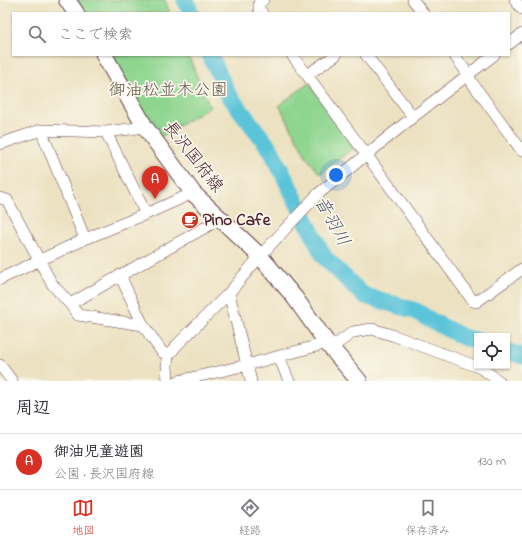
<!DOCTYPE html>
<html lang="ja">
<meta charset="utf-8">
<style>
body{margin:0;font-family:"Indie Flower","Klee One",sans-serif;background:#f2f2f3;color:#2b2b33}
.controls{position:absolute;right:12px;bottom:12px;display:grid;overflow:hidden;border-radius:0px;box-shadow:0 1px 3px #0004}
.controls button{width:36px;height:36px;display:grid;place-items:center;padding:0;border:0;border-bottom:1px solid #e1e1e2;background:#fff;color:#2b2b33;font:20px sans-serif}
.you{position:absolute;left:336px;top:175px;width:14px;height:14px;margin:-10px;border:3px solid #fff;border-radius:50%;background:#1a73e8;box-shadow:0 0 0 6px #1a73e833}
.badge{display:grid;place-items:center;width:26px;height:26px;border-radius:50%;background:#d93025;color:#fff;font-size:13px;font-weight:700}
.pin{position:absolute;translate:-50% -33px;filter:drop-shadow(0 1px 2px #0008)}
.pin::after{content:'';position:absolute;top:21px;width:14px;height:12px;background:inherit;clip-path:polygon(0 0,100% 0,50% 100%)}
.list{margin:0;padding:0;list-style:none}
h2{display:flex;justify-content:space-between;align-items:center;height:52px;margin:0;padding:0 16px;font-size:17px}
h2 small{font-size:13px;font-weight:400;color:#7c7c81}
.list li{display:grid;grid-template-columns:26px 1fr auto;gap:12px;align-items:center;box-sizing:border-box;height:56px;padding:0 16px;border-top:1px solid #e1e1e2}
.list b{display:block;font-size:15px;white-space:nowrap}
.list p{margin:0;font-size:13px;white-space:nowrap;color:#7c7c81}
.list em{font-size:13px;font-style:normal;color:#7c7c81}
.icon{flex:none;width:22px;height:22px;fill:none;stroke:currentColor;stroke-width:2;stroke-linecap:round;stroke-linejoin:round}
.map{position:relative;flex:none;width:522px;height:381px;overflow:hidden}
.search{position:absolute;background:#fff;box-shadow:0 1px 3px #0004;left:12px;right:12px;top:12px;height:44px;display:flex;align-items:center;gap:10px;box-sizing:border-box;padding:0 14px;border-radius:0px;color:#7c7c81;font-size:15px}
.sheet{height:108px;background:#fff}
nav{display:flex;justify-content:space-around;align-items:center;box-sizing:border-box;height:56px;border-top:1px solid #e1e1e2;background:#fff;font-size:11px;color:#7c7c81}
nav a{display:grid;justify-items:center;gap:2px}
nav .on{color:#d93025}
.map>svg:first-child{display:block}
.green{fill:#8ed58f;stroke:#6c7a5d}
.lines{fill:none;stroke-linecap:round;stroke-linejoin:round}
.river{stroke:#5cc4d9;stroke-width:17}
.minor-casing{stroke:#623c42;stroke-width:12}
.secondary-casing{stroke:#623c42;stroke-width:18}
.minor{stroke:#fff;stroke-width:11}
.secondary{stroke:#fff;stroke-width:16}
.labels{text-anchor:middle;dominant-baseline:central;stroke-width:3.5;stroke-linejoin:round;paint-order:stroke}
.park-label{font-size:17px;fill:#5e5649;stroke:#fbf7ec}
.street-label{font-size:17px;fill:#4a1f2b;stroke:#fbf7ec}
.poi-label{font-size:17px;font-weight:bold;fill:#4a1f2b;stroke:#fbf7ec;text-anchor:start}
.water-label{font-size:18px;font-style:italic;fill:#505968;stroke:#fbf7ec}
</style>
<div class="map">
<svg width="522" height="381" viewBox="0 0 522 381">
<rect width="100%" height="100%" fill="#fbf7ec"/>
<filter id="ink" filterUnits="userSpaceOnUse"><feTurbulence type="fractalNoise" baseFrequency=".025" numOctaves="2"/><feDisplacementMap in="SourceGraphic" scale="8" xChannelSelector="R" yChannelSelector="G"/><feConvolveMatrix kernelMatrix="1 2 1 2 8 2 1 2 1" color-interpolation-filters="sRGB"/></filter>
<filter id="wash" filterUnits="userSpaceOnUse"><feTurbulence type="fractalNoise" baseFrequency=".012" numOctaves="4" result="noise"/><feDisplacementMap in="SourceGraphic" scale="16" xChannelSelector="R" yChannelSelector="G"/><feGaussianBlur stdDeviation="0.9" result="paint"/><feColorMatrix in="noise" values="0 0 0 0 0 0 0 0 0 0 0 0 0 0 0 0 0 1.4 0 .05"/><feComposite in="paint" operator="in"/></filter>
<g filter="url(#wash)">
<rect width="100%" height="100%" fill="#ece2c2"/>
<path class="green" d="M77 0H165L170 13H86Z
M113 55H188L210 107 157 139Z
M309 83 356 146 320 174 307 158 279 105Z"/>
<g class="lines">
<path class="river" d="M185 0 191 13
M210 55 228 94 271 150 324 257 363 295 416 311 430 320 463 337 477 341
M507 351 522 356"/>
</g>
</g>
<g filter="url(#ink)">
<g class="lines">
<defs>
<path id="minor" d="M413 0 423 13
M515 0 522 9
M262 13 259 9V3L263 0
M509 44 522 34
M292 55 366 154 473 301 476 302 522 269
M366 55 413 117
M454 55 463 67 473 84 522 151
M307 75 336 55
M41 130 85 239
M106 132 146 214
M0 144 41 130 106 132 145 127
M0 198 7 200 52 284 70 304 78 315 143 325 162 352 168 356
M120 275 143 325
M0 279 85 239 146 214 193 193
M229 293 251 381
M70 304 220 219
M279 357 289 381
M0 365 12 381
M168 381 167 366 168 356 177 345 229 293 260 256 318 194 413 117 494 55
M178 381 247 365 327 343H338L353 332 372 329 395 336 481 368 499 381"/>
<path id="secondary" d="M67 0 76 13
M104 55 145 127 193 193 260 256 295 298 327 343 359 381"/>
</defs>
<use href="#minor" class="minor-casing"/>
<use href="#secondary" class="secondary-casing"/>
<use href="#minor" class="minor"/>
<use href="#secondary" class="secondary"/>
</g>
</g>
<defs>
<symbol id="cafe-disc" viewBox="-11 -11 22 22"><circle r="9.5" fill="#c8321e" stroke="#fbf7ec"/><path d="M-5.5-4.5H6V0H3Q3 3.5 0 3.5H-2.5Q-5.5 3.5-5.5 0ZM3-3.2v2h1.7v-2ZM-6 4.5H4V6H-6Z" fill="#fff"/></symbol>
</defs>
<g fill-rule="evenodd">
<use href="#cafe-disc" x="180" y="210" width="20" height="20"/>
</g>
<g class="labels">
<g class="park-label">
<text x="168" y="90">御油松並木公園</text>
</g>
<g class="street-label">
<text transform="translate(193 157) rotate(52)">長沢国府線</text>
</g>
<g class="poi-label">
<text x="203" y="220">Pino Cafe</text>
</g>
<g class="water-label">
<text transform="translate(331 222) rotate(61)">音羽川</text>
</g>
</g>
</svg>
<div class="controls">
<button><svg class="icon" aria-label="locate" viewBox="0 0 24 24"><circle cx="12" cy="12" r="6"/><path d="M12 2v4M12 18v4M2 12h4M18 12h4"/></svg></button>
</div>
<div class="you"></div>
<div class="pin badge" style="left:155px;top:199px">A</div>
<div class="search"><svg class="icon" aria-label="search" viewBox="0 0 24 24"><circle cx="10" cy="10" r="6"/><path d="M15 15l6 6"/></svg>ここで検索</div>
</div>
<section class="sheet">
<h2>周辺<small></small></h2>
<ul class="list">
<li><span class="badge">A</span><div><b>御油児童遊園</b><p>公園 · 長沢国府線</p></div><em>130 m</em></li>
</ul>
</section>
<nav>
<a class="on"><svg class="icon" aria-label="map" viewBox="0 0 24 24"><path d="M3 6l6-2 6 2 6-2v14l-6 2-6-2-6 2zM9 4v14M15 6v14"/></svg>地図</a>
<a><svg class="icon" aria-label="directions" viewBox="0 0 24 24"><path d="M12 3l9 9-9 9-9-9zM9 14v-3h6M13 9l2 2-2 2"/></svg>経路</a>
<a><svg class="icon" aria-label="saved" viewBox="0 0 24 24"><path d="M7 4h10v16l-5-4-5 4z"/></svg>保存済み</a>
</nav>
